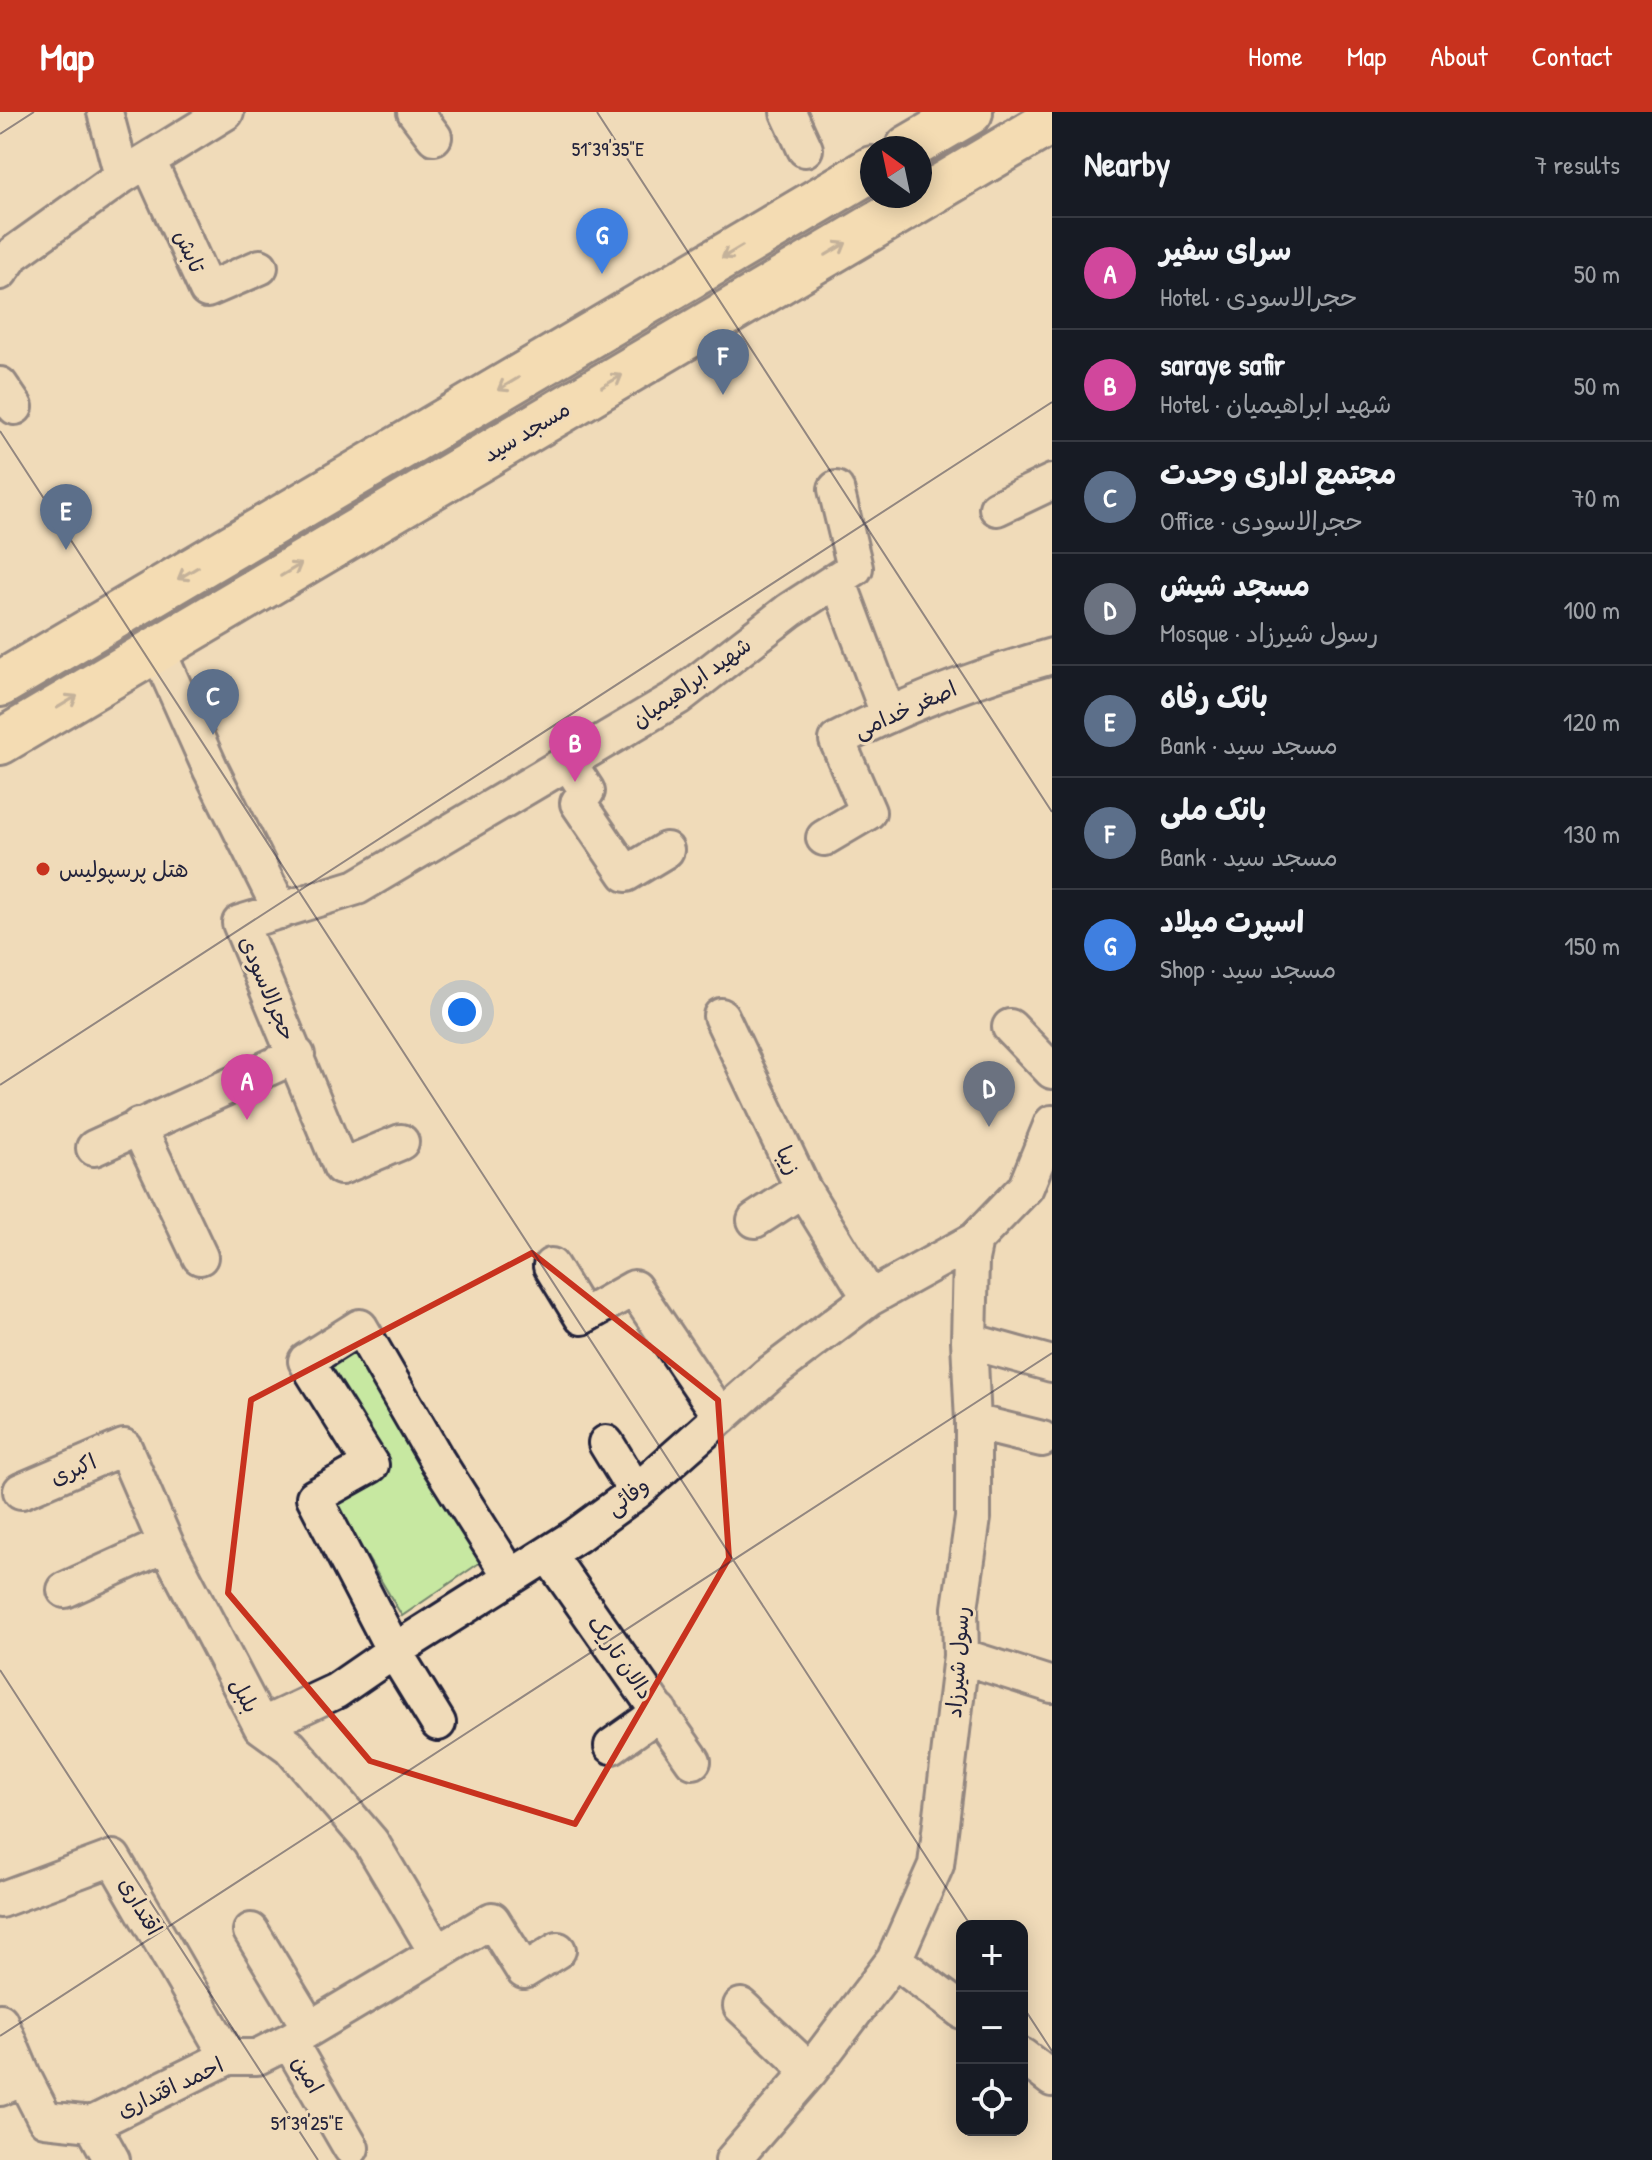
<!DOCTYPE html>
<meta charset="utf-8">
<style>
body{margin:0;font-family:"Patrick Hand","Playpen Sans Arabic",sans-serif;background:#242831;color:#f1f3f6}
.controls{position:absolute;right:24px;bottom:24px;display:grid;overflow:hidden;border-radius:16px;box-shadow:0 4px 20px #0003}
.controls button{width:72px;height:72px;display:grid;place-items:center;padding:0;border:0;border-bottom:2px solid #363941;background:#171b24;color:#f1f3f6;font:40px sans-serif}
.compass{position:absolute;left:860px;top:24px;width:72px;height:72px;border-radius:50%;background:#171b24;box-shadow:0 4px 20px #0003;rotate:327deg}
.you{position:absolute;left:462px;top:900px;width:28px;height:28px;margin:-20px;border:6px solid #fff;border-radius:50%;background:#1a73e8;box-shadow:0 0 0 12px #1a73e833}
.badge{display:grid;place-items:center;width:52px;height:52px;border-radius:50%;background:#c8321e;color:#fff;font-size:26px;font-weight:700}
.pin{position:absolute;translate:-50% -66px;filter:drop-shadow(0 2px 4px #0008)}
.pin::after{content:'';position:absolute;top:42px;width:28px;height:24px;background:inherit;clip-path:polygon(0 0,100% 0,50% 100%)}
.list{margin:0;padding:0;list-style:none}
h2{display:flex;justify-content:space-between;align-items:center;height:104px;margin:0;padding:0 32px;font-size:34px}
h2 small{font-size:26px;font-weight:400;color:#9ea1a6}
.list li{display:grid;grid-template-columns:52px 1fr auto;gap:24px;align-items:center;box-sizing:border-box;height:112px;padding:0 32px;border-top:2px solid #363941}
.list b{display:block;font-size:30px;white-space:nowrap}
.list p{margin:0;font-size:26px;white-space:nowrap;color:#9ea1a6}
.list em{font-size:26px;font-style:normal;color:#9ea1a6}
.icon{flex:none;width:44px;height:44px;fill:none;stroke:currentColor;stroke-width:2;stroke-linecap:round;stroke-linejoin:round}
.map{position:relative;flex:none;width:1052px;height:2048px;overflow:hidden}
header{display:flex;align-items:center;gap:48px;box-sizing:border-box;height:112px;padding:0 40px;background:#c8321e;color:#fff}
header strong{font-size:38px}
nav{display:flex;gap:44px;margin-inline-start:auto;font-size:28px}
main{display:flex}
aside{flex:1;background:#171b24}
.map>svg:first-child{display:block}
.green{fill:#c7e8a1;stroke:#74856e;stroke-width:2}
.lines{fill:none;stroke-linecap:round;stroke-linejoin:round}
.minor-casing{stroke:#22223b;stroke-width:40}
.primary-casing{stroke:#22223b;stroke-width:50}
.minor{stroke:#f0dbb9;stroke-width:34}
.primary{stroke:#f9deab;stroke-width:44}
.oneway{stroke:#8e8073}
.marked{fill:none;stroke:#c8321e;stroke-width:6;stroke-linejoin:round}
.ticks{fill:none;stroke:#22223b;stroke-width:2;stroke-opacity:0.45}
.poi-dot{fill:#c8321e;stroke:#f0dbb9;stroke-width:3}
.labels{text-anchor:middle;dominant-baseline:central;stroke-width:6;stroke-linejoin:round;paint-order:stroke}
.street-label{font-size:22px;fill:#22223b;stroke:#f0dbb9}
.poi-label{font-size:22px;fill:#22223b;stroke:#f0dbb9;text-anchor:start}
.ticks-label{font-size:20px;text-anchor:middle;fill:#22223b;stroke:#f0dbb9;stroke-width:6;stroke-linejoin:round;paint-order:stroke}
</style>
<header>
<strong>Map</strong>
<nav><a>Home</a><a>Map</a><a>About</a><a>Contact</a></nav>
</header>
<main>
<div class="map">
<svg width="1052" height="2048" viewBox="0 0 1052 2048">
<rect width="100%" height="100%" fill="#f0dbb9"/>
<filter id="ink" filterUnits="userSpaceOnUse"><feTurbulence type="fractalNoise" baseFrequency=".0125" numOctaves="2"/><feDisplacementMap in="SourceGraphic" scale="16" xChannelSelector="R" yChannelSelector="G"/><feConvolveMatrix kernelMatrix="1 2 1 2 8 2 1 2 1" color-interpolation-filters="sRGB"/></filter>
<g filter="url(#ink)">
<path class="green" d="M353 1227 491 1443 402 1504 333 1387 384 1351 325 1244Z"/>
<g class="lines">
<defs>
<path id="minor" d="M105 0 122 64
M415 0 434 25
M788 0 805 37
M148 48 207 178 260 155
M0 160 13 142 122 64 226 0
M0 273 15 295
M997 396 1052 370
M838 468 888 602
M157 537 211 658 281 799
M568 650 587 679 578 691 626 762 666 738
M824 726 868 700 837 628C906 592 977 565 1052 544
M721 904 803 1077 870 1186
M1010 915 1052 959
M138 1014 200 1145
M401 1030 341 1055 240 811 357 775 678 585 790 498 855 456 836 377
M94 1036 297 943
M755 1108 803 1077
M551 1154 582 1205 634 1176 721 1305
M969 1229 1052 1252
M973 1310 1042 1327
M606 1331 636 1380
M21 1379 124 1335 166 1432 261 1614 290 1635 371 1730 437 1841
M548 1442 693 1649
M65 1478 166 1432
M961 1544 1052 1573
M438 1611 394 1539 314 1385 371 1353 306 1249 360 1215 437 1348 511 1465
M261 1614 336 1579 394 1539 576 1424 636 1380 768 1263 870 1186 975 1128
M612 1634 660 1600
M0 1788 113 1746 228 1945
M251 1819 309 1915
M894 1848 962 1899
M741 1894 810 1959
M0 1909 24 1966
M289 1929 351 2036
M1022 1944 1052 1967
M0 1976 24 1966 45 2007 92 2012 228 1945H257L289 1929 492 1808 524 1859 558 1838
M92 2012 112 2048
M733 2048 810 1959 894 1848 936 1753 961 1544 960 1496 973 1406V1310L969 1229 971 1147 975 1128 1026 1075 1052 1011"/>
<path id="primary" d="M908 36 970 0
M0 572 872 57
M0 630 1052 9"/>
</defs>
<use href="#minor" class="minor-casing"/>
<use href="#primary" class="primary-casing"/>
<use href="#minor" class="minor"/>
<use href="#primary" class="primary"/>
</g>
<defs><path id="oneway-shaft" d="M-6 0H5M1.5-3L5.5 0L1.5 3" fill="none" stroke-width="1.6" stroke-linecap="round" stroke-linejoin="round" transform="scale(2)"/></defs>
<g class="oneway">
<use href="#oneway-shaft" transform="translate(836 137) rotate(-31)"/>
<use href="#oneway-shaft" transform="translate(732 140) rotate(149)"/>
<use href="#oneway-shaft" transform="translate(612 269) rotate(-31)"/>
<use href="#oneway-shaft" transform="translate(508 272) rotate(149)"/>
<use href="#oneway-shaft" transform="translate(291 458) rotate(-31)"/>
<use href="#oneway-shaft" transform="translate(188 461) rotate(149)"/>
<use href="#oneway-shaft" transform="translate(67 590) rotate(-31)"/>
</g>
</g>
<path d="M0 0H1052V2048H0ZM532 1141 718 1288 729 1446 575 1712 370 1649 228 1481 251 1288Z" fill="#f0dbb9" fill-opacity=".55" fill-rule="evenodd"/>
<path class="marked" d="M532 1141 718 1288 729 1446 575 1712 370 1649 228 1481 251 1288Z"/>
<path class="ticks" d="M597 0 1052 700M0 22 34 0M0 319 971 1814M0 973 1052 290M0 1558 318 2048M1022 1893 1052 1939M0 1924 1052 1241"/>
<circle class="poi-dot" cx="43" cy="757" r="8"/>
<g class="labels">
<g class="street-label">
<text transform="translate(190 139) rotate(66)">تابش</text>
<text transform="translate(526 319) rotate(-31)">مسجد سید</text>
<text transform="translate(691 570) rotate(-35)">شهید ابراهیمیان</text>
<text transform="translate(905 597) rotate(-24)">اصغر خدامی</text>
<text transform="translate(268 876) rotate(67)">حجرالاسودی</text>
<text transform="translate(789 1048) rotate(65)">زیبا</text>
<text transform="translate(73 1357) rotate(-23)">اکبری</text>
<text transform="translate(627 1384) rotate(-38)">وفائی</text>
<text transform="translate(621 1545) rotate(55)">دالان تاریک</text>
<text transform="translate(957 1550) rotate(-86)">رسول شیرزاد</text>
<text transform="translate(245 1583) rotate(62)">بلبل</text>
<text transform="translate(141 1794) rotate(60)">اقتداری</text>
<text transform="translate(308 1962) rotate(60)">امین</text>
<text transform="translate(170 1975) rotate(-25)">احمد اقتداری</text>
</g>
<g class="poi-label">
<text x="59" y="757">هتل پرسپولیس</text>
</g>
</g>
<g class="ticks-label">
<text x="608" y="44">51°39'35"E</text>
<text x="307" y="2018">51°39'25"E</text>
</g>
</svg>
<div class="controls">
<button>+</button>
<button>−</button>
<button><svg class="icon" aria-label="locate" viewBox="0 0 24 24"><circle cx="12" cy="12" r="6"/><path d="M12 2v4M12 18v4M2 12h4M18 12h4"/></svg></button>
</div>
<svg class="compass" viewBox="-18 -18 36 36"><path d="M0-13l5 13h-10z" fill="#e53935"/><path d="M0 13l5-13h-10z" fill="#9ea1a6"/></svg>
<div class="you"></div>
<div class="pin badge" style="left:247px;top:1008px;background:#d1479c">A</div>
<div class="pin badge" style="left:575px;top:670px;background:#d1479c">B</div>
<div class="pin badge" style="left:213px;top:623px;background:#5c6f8a">C</div>
<div class="pin badge" style="left:989px;top:1015px;background:#6b7280">D</div>
<div class="pin badge" style="left:66px;top:438px;background:#5c6f8a">E</div>
<div class="pin badge" style="left:723px;top:283px;background:#5c6f8a">F</div>
<div class="pin badge" style="left:602px;top:162px;background:#3f7fe0">G</div>
</div>
<aside>
<h2>Nearby<small>7 results</small></h2>
<ul class="list">
<li><span class="badge" style="background:#d1479c">A</span><div><b>سرای سفیر</b><p>Hotel · حجرالاسودی</p></div><em>50 m</em></li>
<li><span class="badge" style="background:#d1479c">B</span><div><b>saraye safir</b><p>Hotel · شهید ابراهیمیان</p></div><em>50 m</em></li>
<li><span class="badge" style="background:#5c6f8a">C</span><div><b>مجتمع اداری وحدت</b><p>Office · حجرالاسودی</p></div><em>70 m</em></li>
<li><span class="badge" style="background:#6b7280">D</span><div><b>مسجد شیش</b><p>Mosque · رسول شیرزاد</p></div><em>100 m</em></li>
<li><span class="badge" style="background:#5c6f8a">E</span><div><b>بانک رفاه</b><p>Bank · مسجد سید</p></div><em>120 m</em></li>
<li><span class="badge" style="background:#5c6f8a">F</span><div><b>بانک ملی</b><p>Bank · مسجد سید</p></div><em>130 m</em></li>
<li><span class="badge" style="background:#3f7fe0">G</span><div><b>اسپرت میلاد</b><p>Shop · مسجد سید</p></div><em>150 m</em></li>
</ul>
</aside>
</main>
